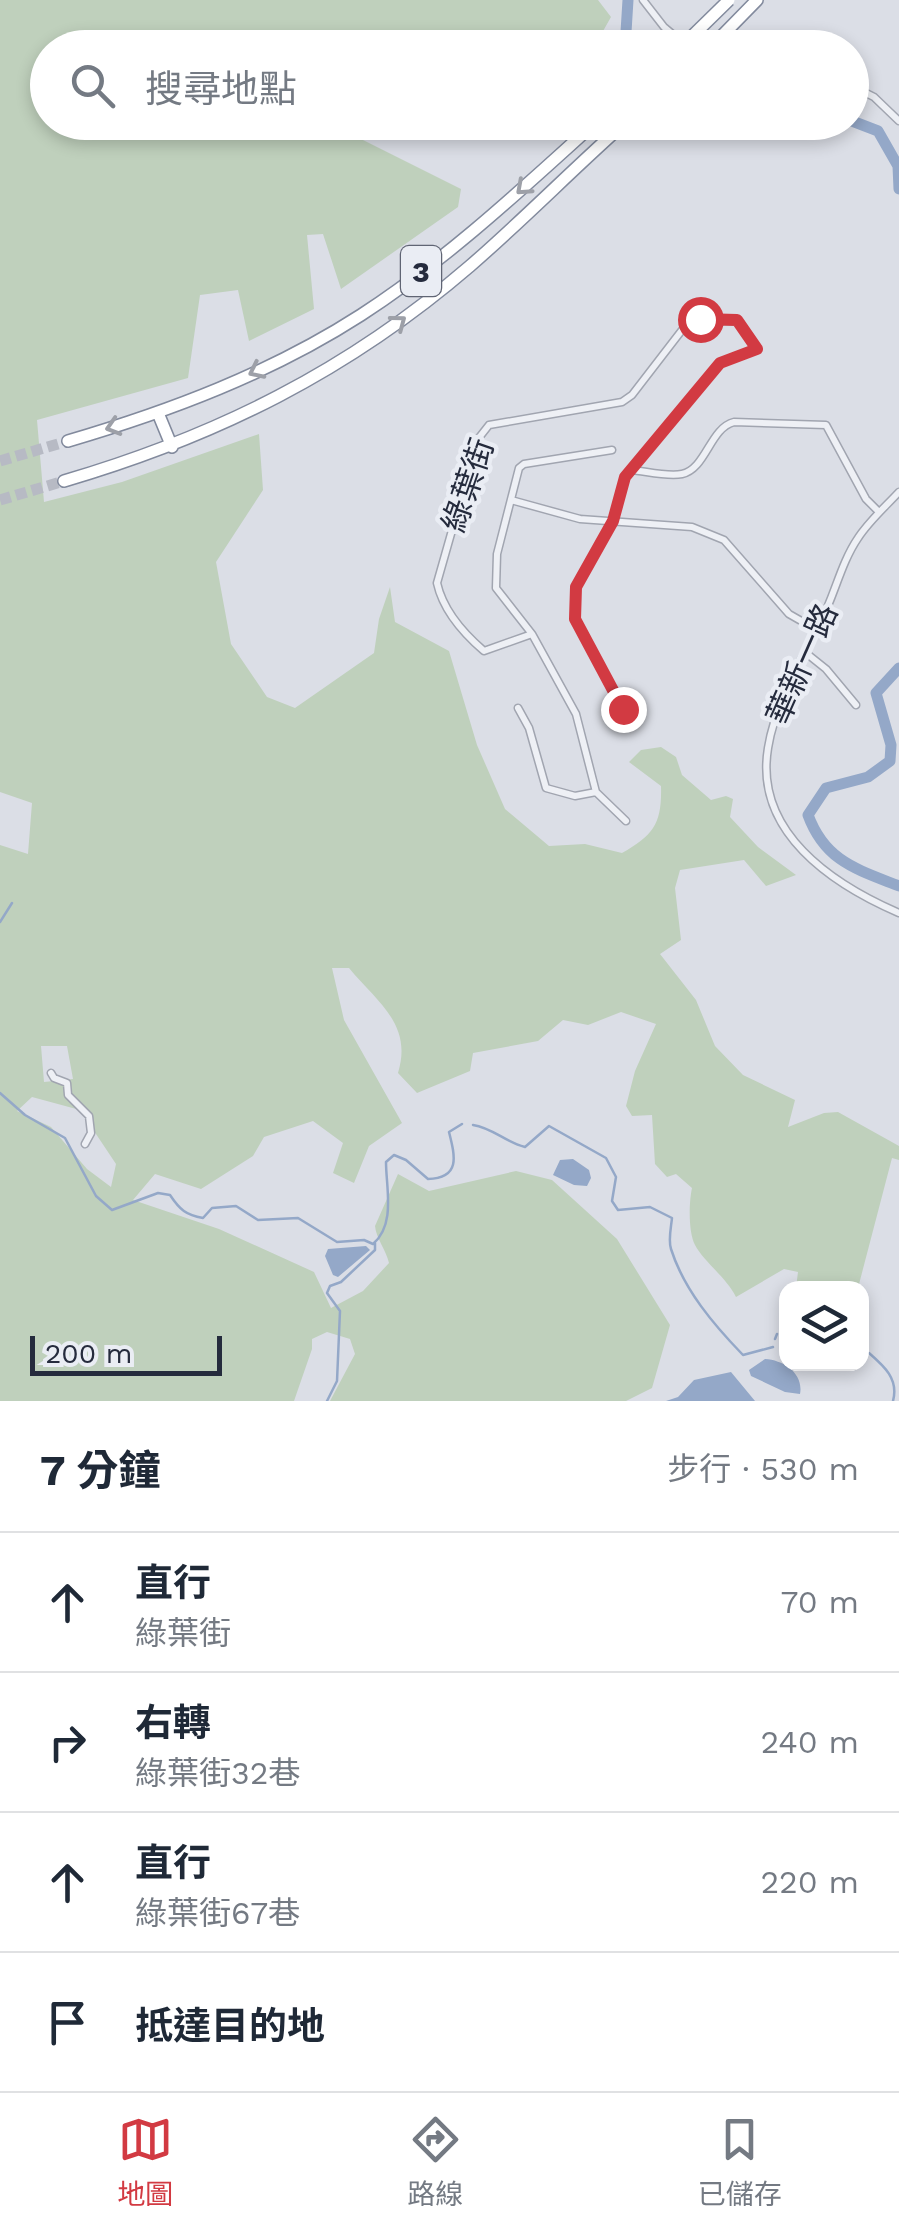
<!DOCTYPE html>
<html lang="zh-TW">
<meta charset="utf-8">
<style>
body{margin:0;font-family:"Work Sans","Noto Sans TC",sans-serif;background:#f2f2f3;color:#1f2937}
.controls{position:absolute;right:30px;bottom:30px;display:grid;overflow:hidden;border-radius:20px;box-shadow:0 5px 15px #0003}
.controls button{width:90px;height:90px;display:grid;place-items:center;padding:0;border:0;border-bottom:2px solid #e0e1e3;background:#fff;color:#1f2937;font:50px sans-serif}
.scale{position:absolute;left:30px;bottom:25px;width:192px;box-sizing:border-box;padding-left:10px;border:5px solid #252b3d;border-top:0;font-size:28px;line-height:35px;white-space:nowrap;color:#252b3d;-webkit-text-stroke:8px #eaedf4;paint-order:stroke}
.stop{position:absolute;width:30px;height:30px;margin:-22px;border:8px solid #d23a42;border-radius:50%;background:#fff}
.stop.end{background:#d23a42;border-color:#fff;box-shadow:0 2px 10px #0008}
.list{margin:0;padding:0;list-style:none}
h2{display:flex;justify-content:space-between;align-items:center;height:130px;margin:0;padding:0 40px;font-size:42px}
h2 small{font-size:32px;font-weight:400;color:#747a83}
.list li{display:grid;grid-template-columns:65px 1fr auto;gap:30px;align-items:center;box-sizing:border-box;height:140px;padding:0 40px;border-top:2px solid #e0e1e3}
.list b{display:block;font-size:38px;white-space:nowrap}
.list p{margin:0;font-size:32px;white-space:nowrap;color:#747a83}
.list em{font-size:32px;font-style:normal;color:#747a83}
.icon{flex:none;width:55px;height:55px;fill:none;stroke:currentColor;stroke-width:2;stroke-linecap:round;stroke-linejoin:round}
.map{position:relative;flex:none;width:899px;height:1401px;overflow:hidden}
.search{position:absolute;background:#fff;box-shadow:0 5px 15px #0003;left:30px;right:30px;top:30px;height:110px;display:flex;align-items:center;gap:25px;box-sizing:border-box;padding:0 35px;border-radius:55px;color:#747a83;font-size:38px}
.sheet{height:690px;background:#fff}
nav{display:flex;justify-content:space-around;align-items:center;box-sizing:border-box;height:140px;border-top:2px solid #e0e1e3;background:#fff;font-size:28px;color:#747a83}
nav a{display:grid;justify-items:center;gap:5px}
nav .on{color:#d23a42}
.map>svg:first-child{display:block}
.green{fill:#bfd0bc;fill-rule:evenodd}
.water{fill:#94a8c8}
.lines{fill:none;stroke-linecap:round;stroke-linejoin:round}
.stream{stroke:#94a8c8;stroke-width:2.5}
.river{stroke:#94a8c8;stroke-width:11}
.motorway-tunnel{stroke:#b7bac4;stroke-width:11;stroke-dasharray:11 5.5;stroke-linecap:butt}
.minor-casing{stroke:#a1a5b0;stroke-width:9}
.motorway-casing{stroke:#828a9d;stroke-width:14}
.minor{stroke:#eef0f5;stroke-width:6}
.motorway{stroke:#fff;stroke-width:11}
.motorway-bridge-casing{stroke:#828a9d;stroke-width:14;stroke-linecap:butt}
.motorway-bridge{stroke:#fff;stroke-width:11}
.oneway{stroke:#9da0a8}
.route{stroke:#d23a42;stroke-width:12}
.labels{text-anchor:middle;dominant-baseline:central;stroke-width:9;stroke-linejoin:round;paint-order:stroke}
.shield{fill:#eaedf4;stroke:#606574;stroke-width:2.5}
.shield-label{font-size:30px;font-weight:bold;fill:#252b3d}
.street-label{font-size:32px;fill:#252b3d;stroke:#eaedf4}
</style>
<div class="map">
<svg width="899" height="1401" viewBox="0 0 899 1401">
<rect width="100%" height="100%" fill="#dbdee6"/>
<path class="green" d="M0 0H598L611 17 594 47 48 48V122L329 123 461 189 458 207 341 289 323 234 307 235 314 309 249 341 238 290 200 295 188 378 37 420 44 502 122 482 259 434 263 490 216 562 231 644 267 697 295 708 374 653 379 619 390 587 395 622 449 651 477 745 505 809 549 846 585 844 622 853C654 835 662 823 661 786L629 762 641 750 661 747 676 757 682 775 711 800 726 796 733 799 730 817 758 847 796 875 766 886 744 860 680 870 675 888 681 940 660 954 696 1000 715 1046 743 1075 795 1100 788 1127 824 1113 838 1112 899 1146V1160L892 1158 858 1288H796L798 1272 784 1269 736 1297C726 1277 704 1262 695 1245 688 1231 689 1202 692 1188L676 1174 667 1177 655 1164 652 1115 632 1116 626 1106 635 1071 656 1024 621 1012 588 1025 563 1020 538 1041 473 1053 470 1071 417 1093 398 1073C413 1024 377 1002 349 968H332L344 1020 402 1123 369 1146 354 1183 333 1173 343 1143 313 1121 264 1137 253 1156 201 1189 155 1174 133 1200 219 1229 314 1272 331 1308 363 1291 389 1263C386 1250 376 1238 375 1226L398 1174 429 1191 516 1171 552 1180 617 1239 670 1325 652 1388 626 1401H330L355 1354 350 1339 327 1332 312 1339V1349L294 1401H0V845L28 854 32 803 0 792ZM41 1046H67L73 1079 44 1082ZM32 1097 80 1110 116 1164 111 1187 87 1169 51 1127 17 1111Z"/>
<path class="water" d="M573 1159 589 1170 591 1178 587 1186 574 1185 553 1175 560 1160Z
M366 1246 370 1250 338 1277 333 1275 325 1256 328 1249Z
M765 1359C784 1360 804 1374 800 1394L785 1392 751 1376 749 1370Z
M731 1372 755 1401H666L678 1397 694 1380Z"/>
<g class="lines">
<path class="stream" d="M0 922 12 903
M0 1093 25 1115 65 1138 96 1196 112 1210 158 1193 170 1195C180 1210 186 1215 203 1218L212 1208 236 1206 258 1220 298 1218 337 1242 364 1240 373 1244C396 1224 386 1188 386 1162L394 1155 406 1160 428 1179C461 1178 455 1156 449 1132L462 1124
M473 1125C493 1128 505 1142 525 1147L549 1126 606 1158 616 1177 612 1201 618 1210 650 1207 672 1218C671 1228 668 1240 671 1249 684 1290 714 1325 743 1355L773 1347
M775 1339 777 1334
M869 1353C884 1366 899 1379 893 1401
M327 1401 337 1381 340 1311 327 1293 330 1286 341 1282 375 1250V1243"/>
<path class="river" d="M625 48 628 0
M852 121 878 131 898 166 899 189
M899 668 876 693 891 745 890 761 868 777 826 788 808 815C825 861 856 869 899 886"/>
<path class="motorway-tunnel" d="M0 461 68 441
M0 500 64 481"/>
<defs>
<path id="minor" d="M643 0 664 27 689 48
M852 86 874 97 899 121
M631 470C645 471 667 477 682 474 706 469 710 428 734 422L826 425 866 499 879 512
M899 492C885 507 869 521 858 538 841 563 835 594 821 621 801 660 775 704 768 748 754 832 832 884 899 913
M511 500 580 519 692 527 724 540 789 614 817 630
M532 634 484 651C463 633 443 610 437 583L478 439 489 425 622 402 632 395 689 321H737L757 349 719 363 625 477 613 521 576 587 575 619 623 709
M806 653 826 669 856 705
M518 708 529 728 546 788 575 796 596 792
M596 792 576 714 532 634 496 588 497 554 519 468 524 464 612 450
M596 792 626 821
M51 1073 54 1078 67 1083 68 1095 89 1116 91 1133 85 1144"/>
<path id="motorway" d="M710 48 757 0
M158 413 172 447
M68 441C170 411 271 373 361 315 446 260 521 190 596 122
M64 481C217 436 348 371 470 266 523 220 573 169 626 122"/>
</defs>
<use href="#minor" class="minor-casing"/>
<use href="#motorway" class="motorway-casing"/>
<use href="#minor" class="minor"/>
<use href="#motorway" class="motorway"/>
<defs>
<path id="motorway-bridge" d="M680 48 729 0"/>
</defs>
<use href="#motorway-bridge" class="motorway-bridge-casing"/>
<use href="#motorway-bridge" class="motorway-bridge"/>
</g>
<defs><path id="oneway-chevron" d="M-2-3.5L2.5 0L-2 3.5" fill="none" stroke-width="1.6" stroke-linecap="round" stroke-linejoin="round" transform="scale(2.5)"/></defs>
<g class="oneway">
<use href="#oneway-chevron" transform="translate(523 188) rotate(138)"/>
<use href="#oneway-chevron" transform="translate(399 322) rotate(-37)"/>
<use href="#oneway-chevron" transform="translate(256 371) rotate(154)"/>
<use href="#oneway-chevron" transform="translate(113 427) rotate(163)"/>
</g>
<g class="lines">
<path class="route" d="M623 709 575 619 576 587 613 521 625 477 720 363 757 349 737 320 700 319"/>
</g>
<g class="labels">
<rect class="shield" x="401" y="246" width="40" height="50" rx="8"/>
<g class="shield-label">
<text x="421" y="271">3</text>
</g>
<g class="street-label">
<text transform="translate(468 485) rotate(-71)">綠葉街</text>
<text transform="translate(802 664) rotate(-66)">華新一路</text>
</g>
</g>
</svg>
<div class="controls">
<button><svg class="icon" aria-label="layers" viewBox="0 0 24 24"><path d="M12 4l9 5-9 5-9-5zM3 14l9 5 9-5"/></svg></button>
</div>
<div class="scale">200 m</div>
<div class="stop" style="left:700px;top:319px"></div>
<div class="stop end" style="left:623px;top:709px"></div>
<div class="search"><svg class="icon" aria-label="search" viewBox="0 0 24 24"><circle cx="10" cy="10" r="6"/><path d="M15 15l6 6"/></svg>搜尋地點</div>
</div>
<section class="sheet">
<h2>7 分鐘<small>步行 · 530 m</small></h2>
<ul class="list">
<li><svg class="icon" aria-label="ahead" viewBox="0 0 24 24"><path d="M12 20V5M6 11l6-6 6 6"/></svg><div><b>直行</b><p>綠葉街</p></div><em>70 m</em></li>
<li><svg class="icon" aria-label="right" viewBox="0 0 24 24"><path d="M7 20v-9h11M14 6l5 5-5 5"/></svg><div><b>右轉</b><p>綠葉街32巷</p></div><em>240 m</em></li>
<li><svg class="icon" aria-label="ahead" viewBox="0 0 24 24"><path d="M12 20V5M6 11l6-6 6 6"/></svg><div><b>直行</b><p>綠葉街67巷</p></div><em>220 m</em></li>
<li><svg class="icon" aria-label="arrive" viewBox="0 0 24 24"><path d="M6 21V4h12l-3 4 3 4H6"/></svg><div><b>抵達目的地</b></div></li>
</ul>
</section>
<nav>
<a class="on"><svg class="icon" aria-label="map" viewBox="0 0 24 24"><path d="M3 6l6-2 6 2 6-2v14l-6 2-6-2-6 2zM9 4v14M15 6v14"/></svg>地圖</a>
<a><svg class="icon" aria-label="directions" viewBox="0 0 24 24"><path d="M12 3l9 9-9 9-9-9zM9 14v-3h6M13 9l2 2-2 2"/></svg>路線</a>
<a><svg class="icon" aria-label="saved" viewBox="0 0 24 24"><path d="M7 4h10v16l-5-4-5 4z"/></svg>已儲存</a>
</nav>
